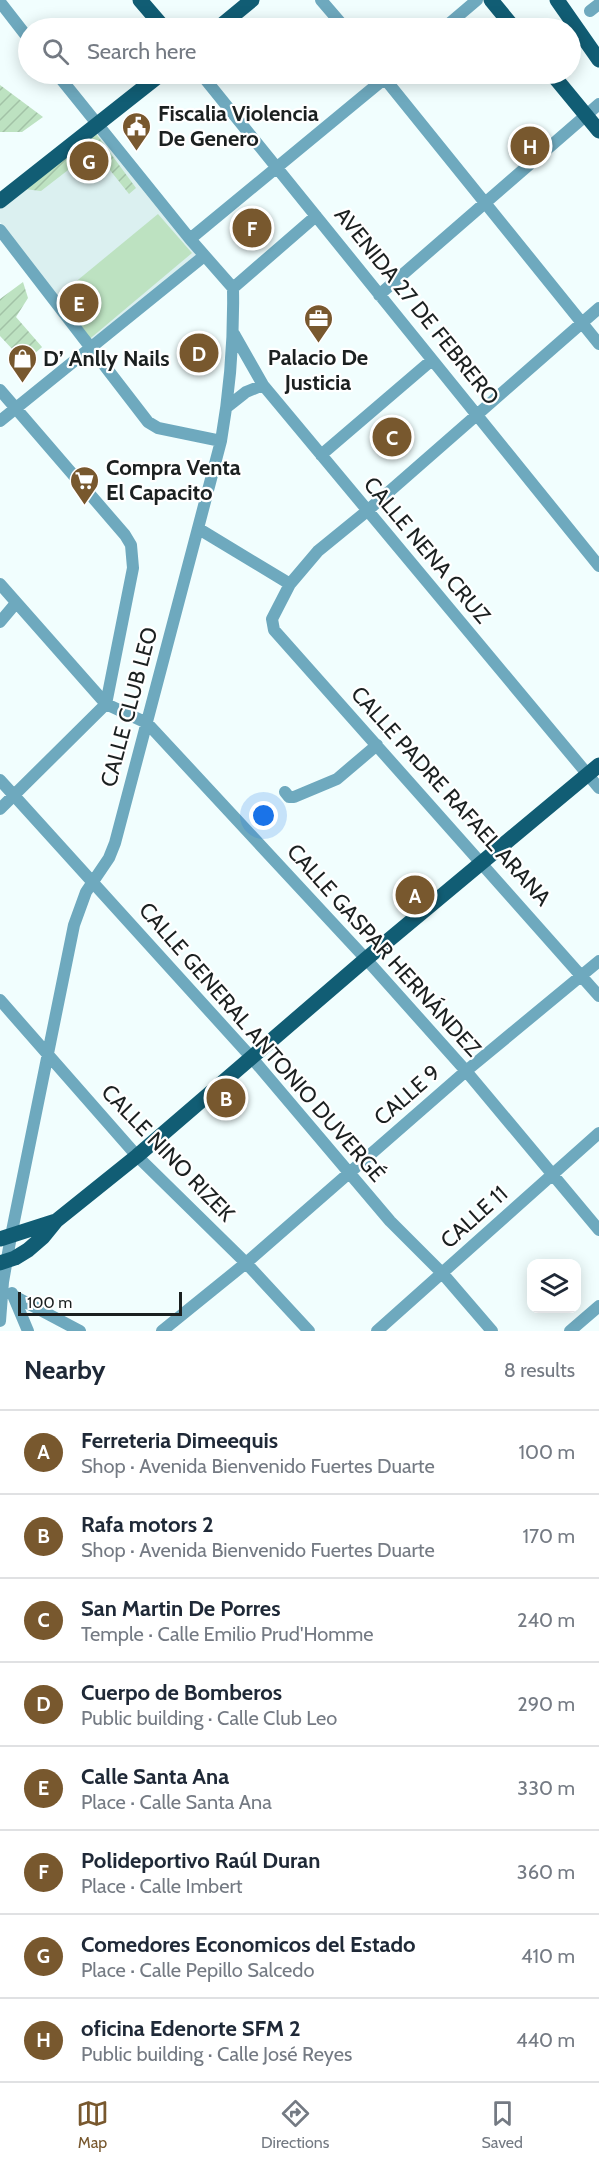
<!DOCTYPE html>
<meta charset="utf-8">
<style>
body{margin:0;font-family:Cabin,sans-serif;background:#f6f6f7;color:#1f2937}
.controls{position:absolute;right:18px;bottom:18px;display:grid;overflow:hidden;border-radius:12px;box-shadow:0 3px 15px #0003}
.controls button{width:54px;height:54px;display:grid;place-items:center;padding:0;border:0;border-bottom:2px solid #e0e1e3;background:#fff;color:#1f2937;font:30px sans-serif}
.scale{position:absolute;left:18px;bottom:15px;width:164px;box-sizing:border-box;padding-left:6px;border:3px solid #1b2020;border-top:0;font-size:16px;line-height:21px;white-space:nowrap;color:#1b2020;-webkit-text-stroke:4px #fff;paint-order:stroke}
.you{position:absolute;left:264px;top:816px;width:21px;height:21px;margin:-15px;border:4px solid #fff;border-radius:50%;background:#1a73e8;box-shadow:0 0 0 9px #1a73e833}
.badge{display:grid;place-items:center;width:39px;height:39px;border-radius:50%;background:#78582e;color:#fff;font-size:20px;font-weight:700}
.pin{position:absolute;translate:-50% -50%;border:3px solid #fff;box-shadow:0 2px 6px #0006}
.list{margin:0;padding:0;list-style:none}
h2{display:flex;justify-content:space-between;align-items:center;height:78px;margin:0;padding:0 24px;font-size:26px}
h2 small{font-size:20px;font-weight:400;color:#747a83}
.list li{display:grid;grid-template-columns:39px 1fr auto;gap:18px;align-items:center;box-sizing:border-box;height:84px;padding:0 24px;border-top:2px solid #e0e1e3}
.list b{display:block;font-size:22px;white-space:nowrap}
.list p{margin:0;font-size:20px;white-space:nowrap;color:#747a83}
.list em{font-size:20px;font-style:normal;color:#747a83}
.icon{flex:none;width:33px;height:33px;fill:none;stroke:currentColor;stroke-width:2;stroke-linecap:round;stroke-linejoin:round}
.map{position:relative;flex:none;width:599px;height:1331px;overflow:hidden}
.search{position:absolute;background:#fff;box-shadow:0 3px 15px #0003;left:18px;right:18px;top:18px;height:66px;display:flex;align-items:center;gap:15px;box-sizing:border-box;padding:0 21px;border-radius:33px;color:#747a83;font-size:22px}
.sheet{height:750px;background:#fff}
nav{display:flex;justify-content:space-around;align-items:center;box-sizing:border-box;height:84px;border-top:2px solid #e0e1e3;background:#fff;font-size:16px;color:#747a83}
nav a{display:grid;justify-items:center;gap:3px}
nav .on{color:#78582e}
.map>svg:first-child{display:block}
.built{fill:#dbf0f0}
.park{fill:#bde2c1}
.garden{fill:url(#garden-furrows)}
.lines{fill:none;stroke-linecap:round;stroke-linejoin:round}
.minor{stroke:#6ea9be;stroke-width:12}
.major{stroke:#115d74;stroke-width:15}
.labels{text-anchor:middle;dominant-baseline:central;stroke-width:4.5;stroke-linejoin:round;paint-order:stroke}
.poi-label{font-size:22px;font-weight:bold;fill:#1b2020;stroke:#fff;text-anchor:start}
.street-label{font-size:22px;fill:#1b2020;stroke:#fff}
</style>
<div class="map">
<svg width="599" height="1331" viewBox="0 0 599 1331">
<defs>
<pattern id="garden-furrows" width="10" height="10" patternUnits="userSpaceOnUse" patternTransform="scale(1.5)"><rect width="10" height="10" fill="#bde2c1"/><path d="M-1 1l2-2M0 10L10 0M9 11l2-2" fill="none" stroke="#a2c2a6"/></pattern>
</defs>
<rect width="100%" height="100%" fill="#f1fefe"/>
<path class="built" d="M96 129 196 255 90 343 0 222V207Z"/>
<path class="park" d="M158 214 192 253 86 342 56 298Z"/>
<path class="garden" d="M0 85 43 117 22 132H0Z
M92 128 136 188 129 194 94 150 41 191 24 189Z
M23 282 28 298 16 317 42 347 17 369 14 351 0 336V299Z"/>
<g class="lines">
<path class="minor" d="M321 0 345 28
M0 2 28 38
M590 11 599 4
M444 28 477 0
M57 74 190 239 233 288
M201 74 599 566
M381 74 599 344
M0 230 148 422 158 428 221 441
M190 239 390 74
M233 288 316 216
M379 295 599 104
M599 308 367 511 318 551 290 584 272 619 274 630 599 996
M234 334 263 385 599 788
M0 390 125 535 131 545 133 568 106 704 0 809
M227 407 246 392 263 385
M0 421 204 256
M321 455 432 360
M199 529 290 584
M0 584 106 704 147 723 366 959 466 1071 599 1230
M0 622 16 603
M0 780 251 1057 390 1221 443 1274 492 1331
M285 792 289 797H294L337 779 377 745
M0 1000 137 1156 246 1263 309 1331
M12 1293 28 1331
M14 1296 80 1331
M0 1321 3 1282 11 1236 74 925 86 892 109 858 115 843 221 441C230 390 234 340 233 288
M162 1331 246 1263 466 1071 599 961
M377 1331 599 1133
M570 1331 599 1306"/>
<path class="major" d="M140 0 164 28
M491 0 514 28
M557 0 599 60
M218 28 252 0
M552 74 599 131
M0 201 161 74
M0 1239 56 1221
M0 1263 15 1258 28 1250 43 1237 56 1221 137 1156 366 959 599 765"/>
</g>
<defs>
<symbol id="civic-pin" viewBox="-11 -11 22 30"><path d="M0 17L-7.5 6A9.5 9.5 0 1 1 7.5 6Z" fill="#78582e" stroke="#fff"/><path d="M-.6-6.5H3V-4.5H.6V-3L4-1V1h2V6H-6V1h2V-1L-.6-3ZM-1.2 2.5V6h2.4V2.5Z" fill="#fff"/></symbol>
<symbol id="office-pin" viewBox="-11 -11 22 30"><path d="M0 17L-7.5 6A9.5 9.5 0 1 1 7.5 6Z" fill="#78582e" stroke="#fff"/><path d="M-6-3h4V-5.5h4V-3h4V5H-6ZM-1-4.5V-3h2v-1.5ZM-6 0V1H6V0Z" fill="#fff"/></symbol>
<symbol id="shop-pin" viewBox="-11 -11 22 30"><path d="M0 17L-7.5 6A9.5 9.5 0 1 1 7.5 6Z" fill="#78582e" stroke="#fff"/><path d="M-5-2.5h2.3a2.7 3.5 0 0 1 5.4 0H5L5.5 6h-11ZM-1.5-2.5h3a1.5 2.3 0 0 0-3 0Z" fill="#fff"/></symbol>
<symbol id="supermarket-pin" viewBox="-11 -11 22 30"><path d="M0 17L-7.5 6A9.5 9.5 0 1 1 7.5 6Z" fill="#78582e" stroke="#fff"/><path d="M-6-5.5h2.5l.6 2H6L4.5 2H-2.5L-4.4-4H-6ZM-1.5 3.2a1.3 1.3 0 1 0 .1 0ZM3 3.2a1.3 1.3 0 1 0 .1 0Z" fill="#fff"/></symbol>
</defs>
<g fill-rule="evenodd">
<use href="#civic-pin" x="120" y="110" width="33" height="45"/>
<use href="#office-pin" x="302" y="302" width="33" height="45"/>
<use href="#shop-pin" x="6" y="342" width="33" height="45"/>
<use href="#supermarket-pin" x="68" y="464" width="33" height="45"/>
</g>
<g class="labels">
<g class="poi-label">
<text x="158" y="113">Fiscalia Violencia<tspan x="158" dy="25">De Genero</tspan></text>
<text x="318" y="357" text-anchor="middle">Palacio De<tspan x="318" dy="25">Justicia</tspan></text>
<text x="43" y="358">D’ Anlly Nails</text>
<text x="106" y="467">Compra Venta<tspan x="106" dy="25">El Capacito</tspan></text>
</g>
<g class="street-label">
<text transform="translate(417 306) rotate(51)">AVENIDA 27 DE FEBRERO</text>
<text transform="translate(427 550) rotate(50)">CALLE NENA CRUZ</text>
<text transform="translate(129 707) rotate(-75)">CALLE CLUB LEO</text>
<text transform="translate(451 796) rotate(48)">CALLE PADRE RAFAEL ARANA</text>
<text transform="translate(384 950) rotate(48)">CALLE GASPAR HERNÁNDEZ</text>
<text transform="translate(262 1042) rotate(49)">CALLE GENERAL ANTONIO DUVERGÉ</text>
<text transform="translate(407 1095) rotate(-41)">CALLE 9</text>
<text transform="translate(168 1153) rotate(46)">CALLE NINO RIZEK</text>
<text transform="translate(474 1217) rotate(-42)">CALLE 11</text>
</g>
</g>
</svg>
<div class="controls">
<button><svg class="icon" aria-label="layers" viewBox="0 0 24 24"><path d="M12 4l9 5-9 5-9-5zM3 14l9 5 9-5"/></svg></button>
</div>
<div class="scale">100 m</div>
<div class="you"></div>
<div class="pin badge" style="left:415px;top:895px">A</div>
<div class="pin badge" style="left:226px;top:1098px">B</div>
<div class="pin badge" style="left:392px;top:437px">C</div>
<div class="pin badge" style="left:199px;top:353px">D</div>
<div class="pin badge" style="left:79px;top:303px">E</div>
<div class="pin badge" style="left:252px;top:228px">F</div>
<div class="pin badge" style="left:89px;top:161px">G</div>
<div class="pin badge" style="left:530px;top:146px">H</div>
<div class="search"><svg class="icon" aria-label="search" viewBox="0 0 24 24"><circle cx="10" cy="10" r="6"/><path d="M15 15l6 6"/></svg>Search here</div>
</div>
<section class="sheet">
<h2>Nearby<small>8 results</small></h2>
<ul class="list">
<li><span class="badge">A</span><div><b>Ferreteria Dimeequis</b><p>Shop · Avenida Bienvenido Fuertes Duarte</p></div><em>100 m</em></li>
<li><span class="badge">B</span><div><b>Rafa motors 2</b><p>Shop · Avenida Bienvenido Fuertes Duarte</p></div><em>170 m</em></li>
<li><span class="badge">C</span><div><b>San Martin De Porres</b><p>Temple · Calle Emilio Prud'Homme</p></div><em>240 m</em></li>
<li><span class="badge">D</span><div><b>Cuerpo de Bomberos</b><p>Public building · Calle Club Leo</p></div><em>290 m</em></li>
<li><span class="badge">E</span><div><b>Calle Santa Ana</b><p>Place · Calle Santa Ana</p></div><em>330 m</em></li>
<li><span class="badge">F</span><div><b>Polideportivo Raúl Duran</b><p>Place · Calle Imbert</p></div><em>360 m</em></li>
<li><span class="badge">G</span><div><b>Comedores Economicos del Estado</b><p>Place · Calle Pepillo Salcedo</p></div><em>410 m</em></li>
<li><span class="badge">H</span><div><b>oficina Edenorte SFM 2</b><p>Public building · Calle José Reyes</p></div><em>440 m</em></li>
</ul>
</section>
<nav>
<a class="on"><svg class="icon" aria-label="map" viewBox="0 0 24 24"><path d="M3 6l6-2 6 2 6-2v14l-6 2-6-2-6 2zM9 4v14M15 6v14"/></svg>Map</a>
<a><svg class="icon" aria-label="directions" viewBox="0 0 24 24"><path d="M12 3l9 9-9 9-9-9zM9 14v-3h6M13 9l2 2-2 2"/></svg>Directions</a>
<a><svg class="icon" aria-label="saved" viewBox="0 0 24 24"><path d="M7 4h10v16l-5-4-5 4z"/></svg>Saved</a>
</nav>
